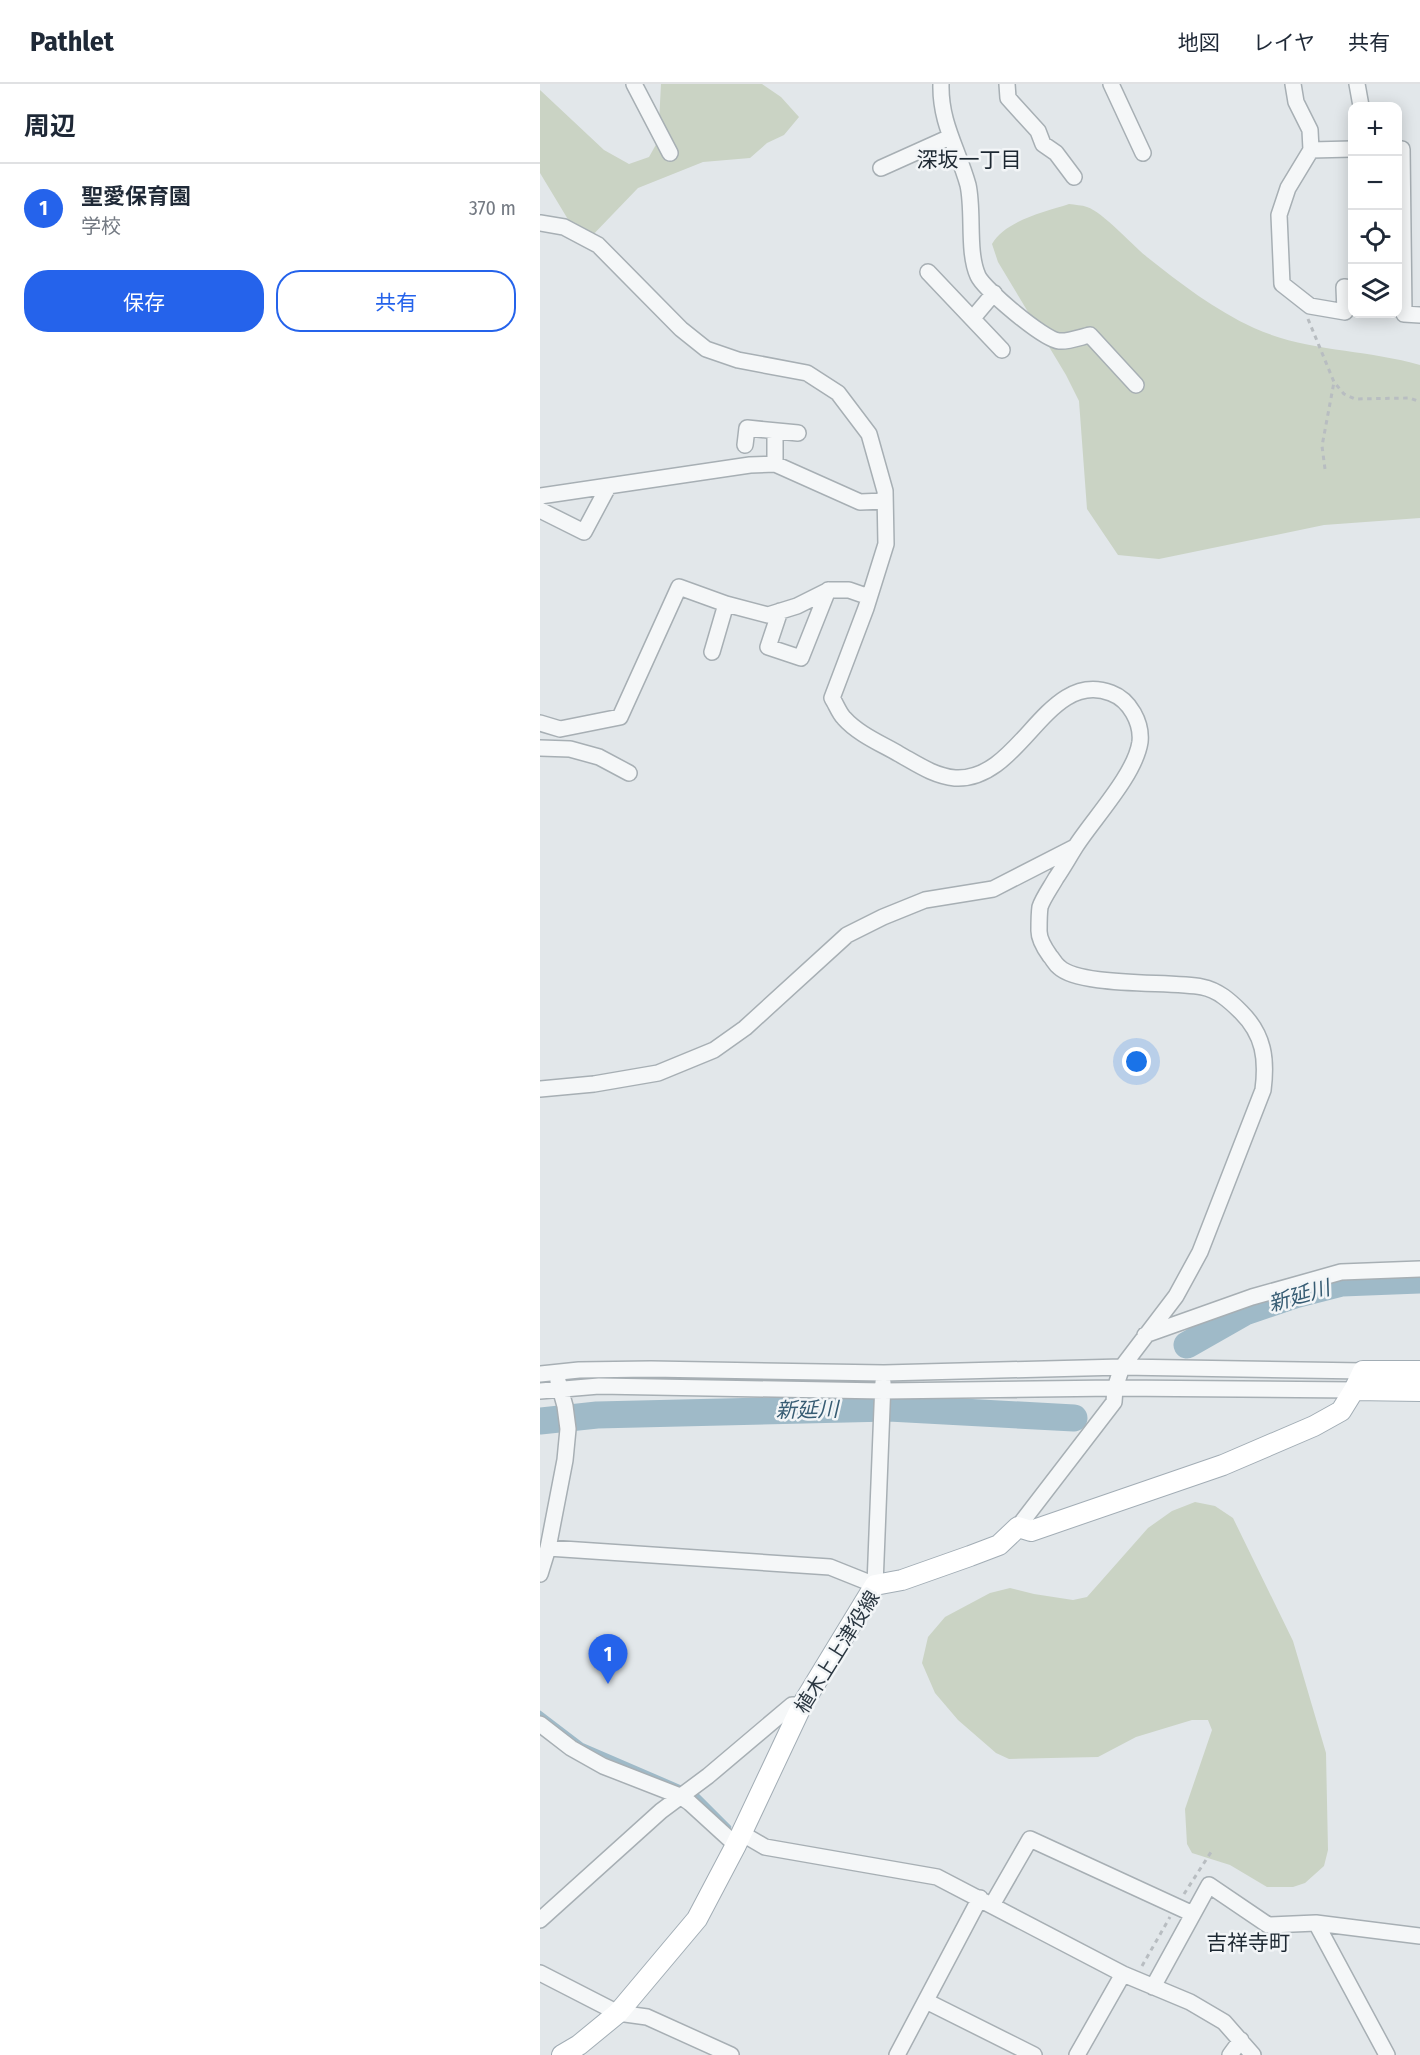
<!DOCTYPE html>
<html lang="ja">
<meta charset="utf-8">
<style>
body{margin:0;font-family:"Fira Sans Condensed","Noto Sans JP",sans-serif;background:#f2f2f3;color:#1f2937}
.controls{position:absolute;right:18px;top:18px;display:grid;overflow:hidden;border-radius:12px;box-shadow:0 3px 15px #0003}
.controls button{width:54px;height:54px;display:grid;place-items:center;padding:0;border:0;border-bottom:2px solid #e0e1e3;background:#fff;color:#1f2937;font:30px sans-serif}
.you{position:absolute;left:597px;top:978px;width:21px;height:21px;margin:-15px;border:4px solid #fff;border-radius:50%;background:#1a73e8;box-shadow:0 0 0 9px #1a73e833}
.badge{display:grid;place-items:center;width:39px;height:39px;border-radius:50%;background:#2563eb;color:#fff;font-size:20px;font-weight:700}
.pin{position:absolute;translate:-50% -50px;filter:drop-shadow(0 2px 3px #0008)}
.pin::after{content:'';position:absolute;top:32px;width:21px;height:18px;background:inherit;clip-path:polygon(0 0,100% 0,50% 100%)}
.list{margin:0;padding:0;list-style:none}
h2{display:flex;justify-content:space-between;align-items:center;height:78px;margin:0;padding:0 24px;font-size:26px}
h2 small{font-size:20px;font-weight:400;color:#747a83}
.list li{display:grid;grid-template-columns:39px 1fr auto;gap:18px;align-items:center;box-sizing:border-box;height:90px;padding:0 24px;border-top:2px solid #e0e1e3}
.list b{display:block;font-size:22px;white-space:nowrap}
.list p{margin:0;font-size:20px;white-space:nowrap;color:#747a83}
.list em{font-size:20px;font-style:normal;color:#747a83}
.actions{display:flex;gap:12px;padding:18px 24px}
.actions a{flex:1;padding:14px 0;border:2px solid #2563eb;border-radius:24px;text-align:center;font-size:21px;color:#2563eb}
.actions .main{background:#2563eb;color:#fff}
.icon{flex:none;width:33px;height:33px;fill:none;stroke:currentColor;stroke-width:2;stroke-linecap:round;stroke-linejoin:round}
.map{position:relative;flex:none;width:880px;height:1971px;overflow:hidden}
header{display:flex;align-items:center;gap:36px;box-sizing:border-box;height:84px;padding:0 30px;background:#fff;border-bottom:2px solid #e0e1e3}
header strong{font-size:28px}
nav{display:flex;gap:33px;margin-inline-start:auto;font-size:21px}
main{display:flex}
aside{flex:1;background:#fff}
.map>svg:first-child{display:block}
.green{fill:#cad3c4}
.lines{fill:none;stroke-linecap:round;stroke-linejoin:round}
.stream{stroke:#9fbac8;stroke-width:4.5}
.river{stroke:#9fbac8;stroke-width:27}
.minor-casing{stroke:#a7afb4;stroke-width:18}
.major-casing{stroke:#a2adb5;stroke-width:22}
.path{stroke:#b8bdc1;stroke-width:3;stroke-dasharray:4.5 4.5;stroke-linecap:butt}
.minor{stroke:#f5f7f8;stroke-width:15}
.major{stroke:#fff;stroke-width:20}
.labels{text-anchor:middle;dominant-baseline:central;stroke-width:5;stroke-linejoin:round;paint-order:stroke}
.street-label{font-size:20px;fill:#2b3741;stroke:#f2f5f7}
.neighbourhood-label{font-size:21px;fill:#1d2832;stroke:#f2f5f7}
.water-label{font-size:21px;font-style:italic;fill:#375c73;stroke:#f2f5f7}
</style>
<header>
<strong>Pathlet</strong>
<nav><a>地図</a><a>レイヤ</a><a>共有</a></nav>
</header>
<main>
<aside>
<h2>周辺<small></small></h2>
<ul class="list">
<li><span class="badge">1</span><div><b>聖愛保育園</b><p>学校</p></div><em>370 m</em></li>
</ul>
<div class="actions"><a class="main">保存</a><a>共有</a></div>
</aside>
<div class="map">
<svg width="880" height="1971" viewBox="0 0 880 1971">
<rect width="100%" height="100%" fill="#e2e7ea"/>
<path class="green" d="M121 0H222L241 13 259 33 244 51 227 59 210 74 163 78 98 104 47 157 32 142 0 89V6L64 66 89 80 109 73 118 57Z
M529 120C535 121 542 121 547 123 564 129 592 161 607 173 641 200 675 226 714 244 767 268 826 265 880 281V434L784 441 619 475 578 471 547 425 539 317 526 291 458 178 452 160C466 136 505 128 529 120Z
M655 1418 675 1422 693 1434 753 1557 786 1669 788 1766 784 1782 765 1799 753 1803H727L690 1781 652 1769 647 1760 645 1725 672 1646 668 1636H652L596 1653 558 1673 469 1675 456 1669 418 1636 395 1609 382 1579 388 1553 405 1533 450 1509 470 1504 494 1510 533 1516 547 1513 608 1444 632 1427Z"/>
<g class="lines">
<path class="stream" d="M0 1629 42 1661 144 1705
M151 1709 157 1711 189 1743"/>
<path class="river" d="M647 1261 705 1228 755 1211 802 1199 880 1196
M0 1337 57 1331 349 1324 534 1334"/>
<defs>
<path id="minor" d="M94 0 130 69
M401 0C400 39 418 65 428 101 434 128 427 168 438 192 444 205 504 256 519 257 528 258 541 253 550 251L596 301
M467 0 468 14 498 47 503 60 516 69 534 93
M571 0 603 69
M753 0 756 18 770 46 771 66 748 104 739 131 742 200 770 222 805 228 804 203 812 204
M817 0 821 22
M858 65H862L864 230 880 231
M771 66 812 65
M341 84 410 53
M0 139 24 143 58 161 141 245 166 265 198 276 267 289 298 309 329 350 345 407 346 460 326 524 292 614C296 620 299 629 304 634 318 650 342 660 359 670 377 680 394 692 415 694 481 698 506 584 571 609 590 616 602 639 600 658 595 691 554 734 536 762 529 773 523 784 516 794 511 803 503 814 500 823 499 830 499 840 499 847 499 855 505 865 510 872 513 875 515 880 519 883 540 903 630 897 662 903 678 906 690 917 701 928 724 951 727 975 723 1006L660 1168 636 1212 582 1283 575 1304 574 1318 478 1443
M388 188 462 266
M433 234 454 209
M235 348V380
M205 361 207 344 258 349
M0 412 210 381 235 380 320 418 345 417
M0 426 44 448 68 403
M240 527 228 563 261 574 288 506
M172 568 186 520
M0 639 20 645 80 633 139 503 186 520 228 531 257 522 289 506H309L329 513
M0 664 30 665 59 673 89 689
M0 1005 54 1000 118 989 174 966 205 944 307 851 343 833 385 816 453 805 535 763
M605 1251 712 1213 801 1188 880 1185
M0 1290 39 1286 111 1285 344 1289 582 1283 823 1287
M0 1307 59 1302 343 1307 575 1304 814 1306
M8 1464 290 1483 335 1501 343 1298
M0 1490 8 1464 25 1376 28 1345 25 1322 18 1297
M0 1640 31 1664 63 1682 140 1712 150 1719 196 1761
M201 1749 225 1763 397 1793 583 1890 650 1918 684 1938 713 1971
M452 1821 490 1755 653 1830
M0 1836 121 1727 168 1692 252 1621H262
M776 1839 847 1971
M0 1889 78 1929 107 1933 191 1971
M613 1903 669 1801 728 1841 776 1839 880 1852
M386 1917 494 1971
M357 1971 440 1814
M537 1971 583 1890
M690 1971 701 1956"/>
<path id="major" d="M814 1306 880 1307
M22 1971 39 1961 78 1929 157 1835 196 1761 262 1621 335 1501 362 1496 430 1472 459 1461 478 1443 491 1447 683 1381 774 1342 801 1327 814 1306 823 1287H880"/>
</defs>
<use href="#minor" class="minor-casing"/>
<use href="#major" class="major-casing"/>
<path class="path" d="M768 235 794 298 804 310 815 315 870 314 880 318
M785 385 782 362 794 298
M644 1810 673 1765
M602 1882 630 1833"/>
<use href="#minor" class="minor"/>
<use href="#major" class="major"/>
</g>
<g class="labels">
<g class="street-label">
<text transform="translate(297 1568) rotate(-58)">植木上上津役線</text>
</g>
<g class="neighbourhood-label">
<text x="429" y="76">深坂一丁目</text>
<text x="708" y="1859">吉祥寺町</text>
</g>
<g class="water-label">
<text transform="translate(759 1212) rotate(-16)">新延川</text>
<text transform="translate(267 1326) rotate(-1)">新延川</text>
</g>
</g>
</svg>
<div class="controls">
<button>+</button>
<button>−</button>
<button><svg class="icon" aria-label="locate" viewBox="0 0 24 24"><circle cx="12" cy="12" r="6"/><path d="M12 2v4M12 18v4M2 12h4M18 12h4"/></svg></button>
<button><svg class="icon" aria-label="layers" viewBox="0 0 24 24"><path d="M12 4l9 5-9 5-9-5zM3 14l9 5 9-5"/></svg></button>
</div>
<div class="you"></div>
<div class="pin badge" style="left:68px;top:1600px">1</div>
</div>
</main>
